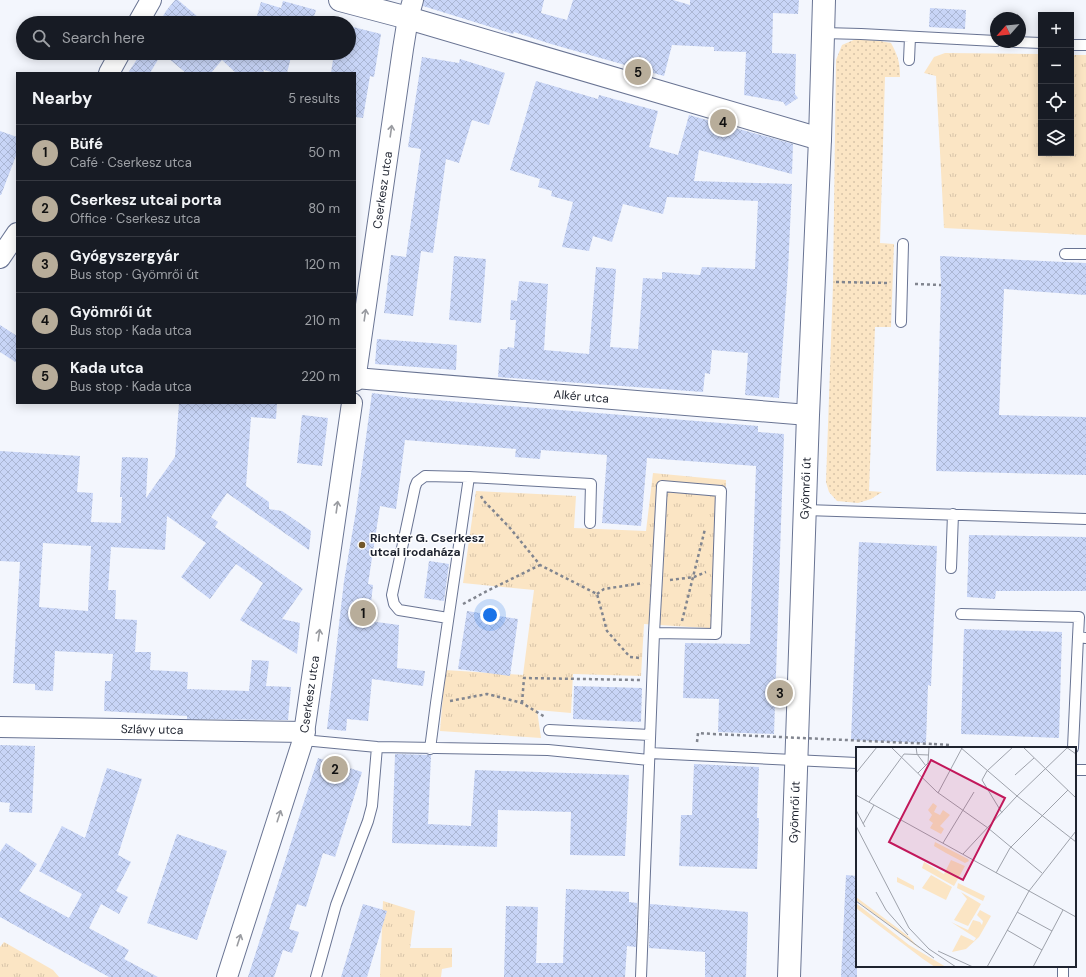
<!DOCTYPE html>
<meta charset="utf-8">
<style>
body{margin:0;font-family:"DM Sans",sans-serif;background:#20242c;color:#f1f3f6}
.controls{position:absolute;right:12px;top:12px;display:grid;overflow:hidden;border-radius:0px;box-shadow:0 2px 10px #0003}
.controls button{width:36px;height:36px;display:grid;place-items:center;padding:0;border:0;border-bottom:1px solid #363941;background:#171b24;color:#f1f3f6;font:20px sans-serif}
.compass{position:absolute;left:990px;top:12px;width:36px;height:36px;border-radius:50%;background:#171b24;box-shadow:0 2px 10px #0003;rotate:243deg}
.you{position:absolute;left:490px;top:615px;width:14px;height:14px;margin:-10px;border:3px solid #fff;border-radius:50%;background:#1a73e8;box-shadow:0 0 0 6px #1a73e833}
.badge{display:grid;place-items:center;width:26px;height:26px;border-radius:50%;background:#b8ad9a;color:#111;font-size:13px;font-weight:700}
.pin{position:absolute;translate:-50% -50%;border:2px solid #fff;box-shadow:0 1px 4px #0006}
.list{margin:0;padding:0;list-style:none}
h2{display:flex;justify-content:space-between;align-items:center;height:52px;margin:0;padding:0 16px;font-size:17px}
h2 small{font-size:13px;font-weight:400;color:#9ea1a6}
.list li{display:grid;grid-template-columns:26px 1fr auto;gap:12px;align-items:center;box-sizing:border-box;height:56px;padding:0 16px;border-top:1px solid #363941}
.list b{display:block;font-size:15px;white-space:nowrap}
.list p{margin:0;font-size:13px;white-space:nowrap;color:#9ea1a6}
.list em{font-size:13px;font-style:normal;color:#9ea1a6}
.icon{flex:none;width:22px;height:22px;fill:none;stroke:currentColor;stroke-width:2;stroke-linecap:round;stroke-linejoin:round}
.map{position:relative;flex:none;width:1086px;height:977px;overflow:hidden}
.search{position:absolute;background:#171b24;box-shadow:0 2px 10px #0003;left:16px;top:16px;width:340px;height:44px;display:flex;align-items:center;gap:10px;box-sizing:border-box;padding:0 14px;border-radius:22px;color:#9ea1a6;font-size:15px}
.panel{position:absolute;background:#171b24;box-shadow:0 2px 10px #0003;left:16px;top:72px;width:340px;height:332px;border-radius:0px}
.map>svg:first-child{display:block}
.grass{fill:url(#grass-dots)}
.park{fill:url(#park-tufts)}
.building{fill:url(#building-cross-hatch);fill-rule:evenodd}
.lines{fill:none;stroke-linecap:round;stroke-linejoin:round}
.service-casing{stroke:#697493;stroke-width:12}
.minor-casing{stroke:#697493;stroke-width:22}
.tertiary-casing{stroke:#697493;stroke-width:24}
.path{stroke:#81858f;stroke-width:2.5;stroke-dasharray:3 3;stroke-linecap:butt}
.service{stroke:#fff;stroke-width:10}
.minor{stroke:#fff;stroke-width:20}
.tertiary{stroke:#fff;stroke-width:22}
.path-bridge{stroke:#81858f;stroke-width:2.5;stroke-dasharray:3 3;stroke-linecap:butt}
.oneway{stroke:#9a9ca1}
.poi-dot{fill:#73582a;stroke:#fff;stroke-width:1.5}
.labels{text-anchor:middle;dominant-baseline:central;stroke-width:3;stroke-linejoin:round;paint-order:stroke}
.street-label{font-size:12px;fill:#1e232f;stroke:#fff}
.poi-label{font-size:12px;font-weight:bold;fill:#1e232f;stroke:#fff;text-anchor:start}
.inset-road{fill:none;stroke:#9ea2ab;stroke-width:1}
.view{fill:#c2185b;fill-opacity:0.15;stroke:#c2185b;stroke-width:2}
.inset-edge{fill:none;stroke:#1e232f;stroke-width:2}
</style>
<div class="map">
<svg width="1086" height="977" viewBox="0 0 1086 977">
<defs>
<pattern id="grass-dots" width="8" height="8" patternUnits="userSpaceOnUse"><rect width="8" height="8" fill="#fbe5c4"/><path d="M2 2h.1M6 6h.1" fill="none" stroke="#d7c4a9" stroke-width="1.8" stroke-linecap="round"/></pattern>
<pattern id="park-tufts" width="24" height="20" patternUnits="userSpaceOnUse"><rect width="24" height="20" fill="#fbe5c4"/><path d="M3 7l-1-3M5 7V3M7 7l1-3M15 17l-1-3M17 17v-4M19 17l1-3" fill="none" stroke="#d7c4a9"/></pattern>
<pattern id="building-cross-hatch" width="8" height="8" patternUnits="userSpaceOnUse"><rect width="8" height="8" fill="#c8d5f7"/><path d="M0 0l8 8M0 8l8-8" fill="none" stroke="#abb7d4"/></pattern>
</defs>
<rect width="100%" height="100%" fill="#f3f6fd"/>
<path class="grass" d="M856 39 880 41 891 43C898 56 900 62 900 77H885L880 243 894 244 891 327H875L869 491 882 492 871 499 858 503 837 501 829 492 826 482 833 284 836 60 842 45Z"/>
<path class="park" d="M945 53 1041 54V153H1071V55H1086V235L944 228 936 76 924 73 934 57Z
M653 473 726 480 722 629 644 624 641 676 573 674 571 713 537 710 541 738 440 731 445 670 523 675 534 590 463 583 476 491 576 496 574 528 646 531Z
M383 901 415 911 410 948H452V967L442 969 441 977H380Z
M4 942 53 970 59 977H0V947Z"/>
<path class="building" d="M175 0H178L205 23H159L166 11Z
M424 0H544L541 13 567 20 573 0H673L690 5V0H799L798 14 773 13 772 53 796 54 795 94 798 98 786 106 783 102 744 95 746 52 714 51V47L672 45 664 76 551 44 514 32 513 34 423 6Z
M283 1 316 10 312 23H255L261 2 281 8Z
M930 8 966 10 965 29 929 27Z
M349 26 381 34 374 77 370 76 363 118 355 117V73H331L334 53H349Z
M141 53H239L245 58 247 53H292L287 73H275L264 70 263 73H236L222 60 211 73H186L162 53 150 73H128Z
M422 57 459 63 460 59 505 73 489 125 472 120 459 163 446 159 433 253 421 251 413 316 384 313 391 255 406 257 421 149 408 147Z
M536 81 598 99 599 95 658 111 649 147 678 155 689 115 793 144 792 174 699 150 694 181 792 184 788 271 779 398 745 395 748 353 712 350 710 374 705 373 703 392 498 377 500 349H507L508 347 514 348 516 320H510L511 300 517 301 519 281 548 284 544 350 589 354 596 267 616 269 610 347 638 349 643 278 662 279V272L700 275 702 267 755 269 758 201 667 197 663 214 623 204 612 242 593 236 589 251 562 247 573 202 551 196 552 191 538 187 540 179 510 170Z
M0 131 17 137V153L1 195H0Z
M454 256 486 259 481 323 449 320Z
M940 256 1086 263V295L1004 289 999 415 1086 417V475L936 471 941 285Z
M0 325 17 336V363L0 352Z
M377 339 457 345 456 370 375 364Z
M372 393 411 398 758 426V432L784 434 774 734 718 732 719 699 683 698 685 643 750 644 756 466 647 458 641 526 602 523 607 455 541 450 540 459 515 457 516 449 405 440 396 509 380 506 368 584 373 585 369 621 399 625 397 668 425 671 423 686 372 679 368 721 347 719 346 731 327 729 344 581 356 511Z
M179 403H277L276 419 251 417 246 486 269 502V509L282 511 311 531 309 550 227 493 211 517 218 522 215 527 303 589 282 619 300 623 297 654 240 620 263 583 236 564 210 599 181 577 206 543 167 516 165 550 111 547 108 590H116L115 619 137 620 135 652H151L150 670 188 672 187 689 249 691 252 660 269 661 266 686 291 687 288 720 187 719V716L104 711 105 681H111L113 654 55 651 53 691 35 690V684L13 683 20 562 0 561V451L80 456 77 492 93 493 91 522 121 523 122 497H120L122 457 148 458 146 498 175 457ZM43 543 91 546 88 611 39 607Z
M302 415 328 418 322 466 297 463Z
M969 535 1086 537V591H996L995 599 967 597Z
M859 542 937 546 931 686 928 685 926 743 851 740Z
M429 561 449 564 444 601 424 598Z
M467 611 518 619 510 676 458 669Z
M964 629 1062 632 1059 738 961 734Z
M574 686 642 688 641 722 573 719Z
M0 745 35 746 32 813 9 812 10 803 0 802Z
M395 754 431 755 428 824 471 826 475 770 629 775 625 856 570 855 571 812 498 810 497 847 392 843Z
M318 758 362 772 335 857 323 853 306 907 297 904 289 929 299 932 292 953 283 950 274 977H248Z
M694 764 759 767 757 818H759L757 869 679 866 681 815H692Z
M107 768 142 779 118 855 131 862 116 891 128 897 119 914 101 904 89 928 129 950 124 959 158 977H109L0 917V852L6 843 37 864 19 891 69 918 82 894 39 871 62 826 85 838Z
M177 834 227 851 197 940 147 923Z
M846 875 857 876V977H841Z
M566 889 629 892V902L637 903 636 947 627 946 625 977H504L506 906 538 907 536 963H563Z
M363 904 387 911 367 977H341Z
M650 904 748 912 746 977H705V952L649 948Z"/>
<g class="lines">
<defs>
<path id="service" d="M823 33 861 34 996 41
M1015 42 1041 43
M1071 45H1086
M909 60 910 37
M1065 254H1086
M901 322 903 244
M805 510 1086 519
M951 568 953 514
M961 614 1079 617 1078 637
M448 618 399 610 394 604 392 595 415 487 417 482 425 476 469 477
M549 730 650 735
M303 740 377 747 548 750 649 760
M1073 748 1078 637 1086 638
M430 749 436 703 469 477 591 484 590 523
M650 753 857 763
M1075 770H1086
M316 977 336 905 368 821 372 806 377 747
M641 977 654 633 662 486 721 491 716 634 654 633
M1063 977V966"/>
<g id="minor">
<path d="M138 23 151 0"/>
<path d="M109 73 120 53"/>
<path d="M0 258 17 233"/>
<path id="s1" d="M355 378 808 415"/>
<path id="s2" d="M355 381 403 49 408 18 413 0"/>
<path id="s3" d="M0 727 305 732"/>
<path id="s4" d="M227 977 303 740 352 403"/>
</g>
<g id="tertiary">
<path d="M340 0 408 18 820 139"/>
<path id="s5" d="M789 977 808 415 820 139 824 0"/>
</g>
</defs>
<use href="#service" class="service-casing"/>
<use href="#minor" class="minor-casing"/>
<use href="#tertiary" class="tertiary-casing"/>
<path class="path" d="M836 282 888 283
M915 284 941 285
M481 496 483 500 510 528 540 565 597 594 607 631 630 657 640 658
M670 580 694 577 706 572
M597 594 604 589 643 583
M463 604 487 591 540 565
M682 621 705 529
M450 701 487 694 522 703 545 717
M522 703 524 678 640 680
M697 742 698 733 713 734
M934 744 950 745V748"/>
<use href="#service" class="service"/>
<use href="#minor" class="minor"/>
<use href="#tertiary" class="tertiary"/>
<path class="path-bridge" d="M713 734 934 744"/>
</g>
<defs><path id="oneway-shaft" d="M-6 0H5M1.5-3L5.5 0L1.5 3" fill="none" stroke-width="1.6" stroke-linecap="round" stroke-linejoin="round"/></defs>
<g class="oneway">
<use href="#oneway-shaft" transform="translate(391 131) rotate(-82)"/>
<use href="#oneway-shaft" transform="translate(365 315) rotate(-82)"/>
<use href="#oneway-shaft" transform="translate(337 507) rotate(-82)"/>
<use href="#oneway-shaft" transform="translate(319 635) rotate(-82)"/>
<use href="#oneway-shaft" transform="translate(279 816) rotate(-72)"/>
<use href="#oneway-shaft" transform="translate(239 940) rotate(-72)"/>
</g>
<circle class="poi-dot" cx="362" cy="545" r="4"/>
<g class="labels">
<g class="street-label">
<text stroke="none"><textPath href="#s2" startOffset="193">Cserkesz utca</textPath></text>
<text stroke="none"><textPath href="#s1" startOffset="227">Alkér utca</textPath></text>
<text stroke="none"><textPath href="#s5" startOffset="489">Gyömrői út</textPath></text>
<text stroke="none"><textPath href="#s4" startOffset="295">Cserkesz utca</textPath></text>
<text stroke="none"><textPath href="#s3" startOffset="152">Szlávy utca</textPath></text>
<text stroke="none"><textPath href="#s5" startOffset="165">Gyömrői út</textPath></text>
</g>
<g class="poi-label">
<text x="370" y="538">Richter G. Cserkesz<tspan x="370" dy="14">utcai irodaháza</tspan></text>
</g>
</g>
<g transform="translate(856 747)">
<rect width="220" height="220" fill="#f3f6fd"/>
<path d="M79 95 112 112 113 114 109 116 90 106 78 99ZM75 128 96 140 90 153 66 141ZM105 145 125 157 112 179 98 173 111 152ZM0 150 52 189 64 202 0 153ZM0 156 53 198 90 220H79L67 212 0 161ZM124 163 135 169 123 190 110 202 96 205 105 188 118 194 120 191 95 175 112 183 117 173 124 175 126 178 127 174 121 168Z" fill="#fbe5c4"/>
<path d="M77 56 81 59 78 65 84 68 87 63 94 68 84 79 88 82 85 87 74 81 77 76 73 73 76 68 72 63ZM95 113 109 119 98 139 66 121 68 115 88 127ZM41 130 58 139V143L41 135ZM102 136 129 149 127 154 101 141Z" fill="#fbe5c4"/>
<path class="inset-road" d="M35 0 81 45 132 81 186 126M60 0 61 7 70 19M104 0 161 49 220 95M167 0 220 51M210 0 220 7M0 26 21 0M62 26 72 16 73 0M159 28 178 11M82 46 106 1M0 48 220 170M13 55 48 7 73 8M0 63 9 80M146 66 126 33 131 24 157 0M7 77 18 58M0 79 53 181 73 202 100 220M87 96 118 45M107 107 160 50 212 0M140 126 154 101 212 43M20 145 30 163 52 188M0 154 78 211M161 165 196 184M151 183 186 203M82 204 117 220M131 220 173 144 220 84M177 220 207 163"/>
<path class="view" d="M75 13 149 51 107 133 33 95Z"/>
<rect width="220" height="220" class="inset-edge"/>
</g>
</svg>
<div class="controls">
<button>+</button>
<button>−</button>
<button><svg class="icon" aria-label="locate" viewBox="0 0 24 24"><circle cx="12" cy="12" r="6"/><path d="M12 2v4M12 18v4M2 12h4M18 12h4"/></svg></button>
<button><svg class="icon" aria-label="layers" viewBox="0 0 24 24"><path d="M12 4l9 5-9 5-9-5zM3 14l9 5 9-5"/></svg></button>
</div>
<svg class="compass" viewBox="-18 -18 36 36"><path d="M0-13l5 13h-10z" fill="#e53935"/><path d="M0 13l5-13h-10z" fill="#9ea1a6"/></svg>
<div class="you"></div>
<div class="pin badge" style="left:363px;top:613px">1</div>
<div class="pin badge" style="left:335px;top:769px">2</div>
<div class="pin badge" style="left:780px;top:693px">3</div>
<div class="pin badge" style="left:723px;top:122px">4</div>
<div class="pin badge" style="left:638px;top:72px">5</div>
<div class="search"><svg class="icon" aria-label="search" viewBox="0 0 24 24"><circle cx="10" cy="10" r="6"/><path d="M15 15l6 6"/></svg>Search here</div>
<section class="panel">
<h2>Nearby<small>5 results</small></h2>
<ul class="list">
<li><span class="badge">1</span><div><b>Büfé</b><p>Café · Cserkesz utca</p></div><em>50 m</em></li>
<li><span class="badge">2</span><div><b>Cserkesz utcai porta</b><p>Office · Cserkesz utca</p></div><em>80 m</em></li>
<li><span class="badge">3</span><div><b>Gyógyszergyár</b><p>Bus stop · Gyömrői út</p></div><em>120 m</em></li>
<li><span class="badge">4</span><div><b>Gyömrői út</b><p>Bus stop · Kada utca</p></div><em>210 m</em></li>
<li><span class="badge">5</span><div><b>Kada utca</b><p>Bus stop · Kada utca</p></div><em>220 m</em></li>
</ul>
</section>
</div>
